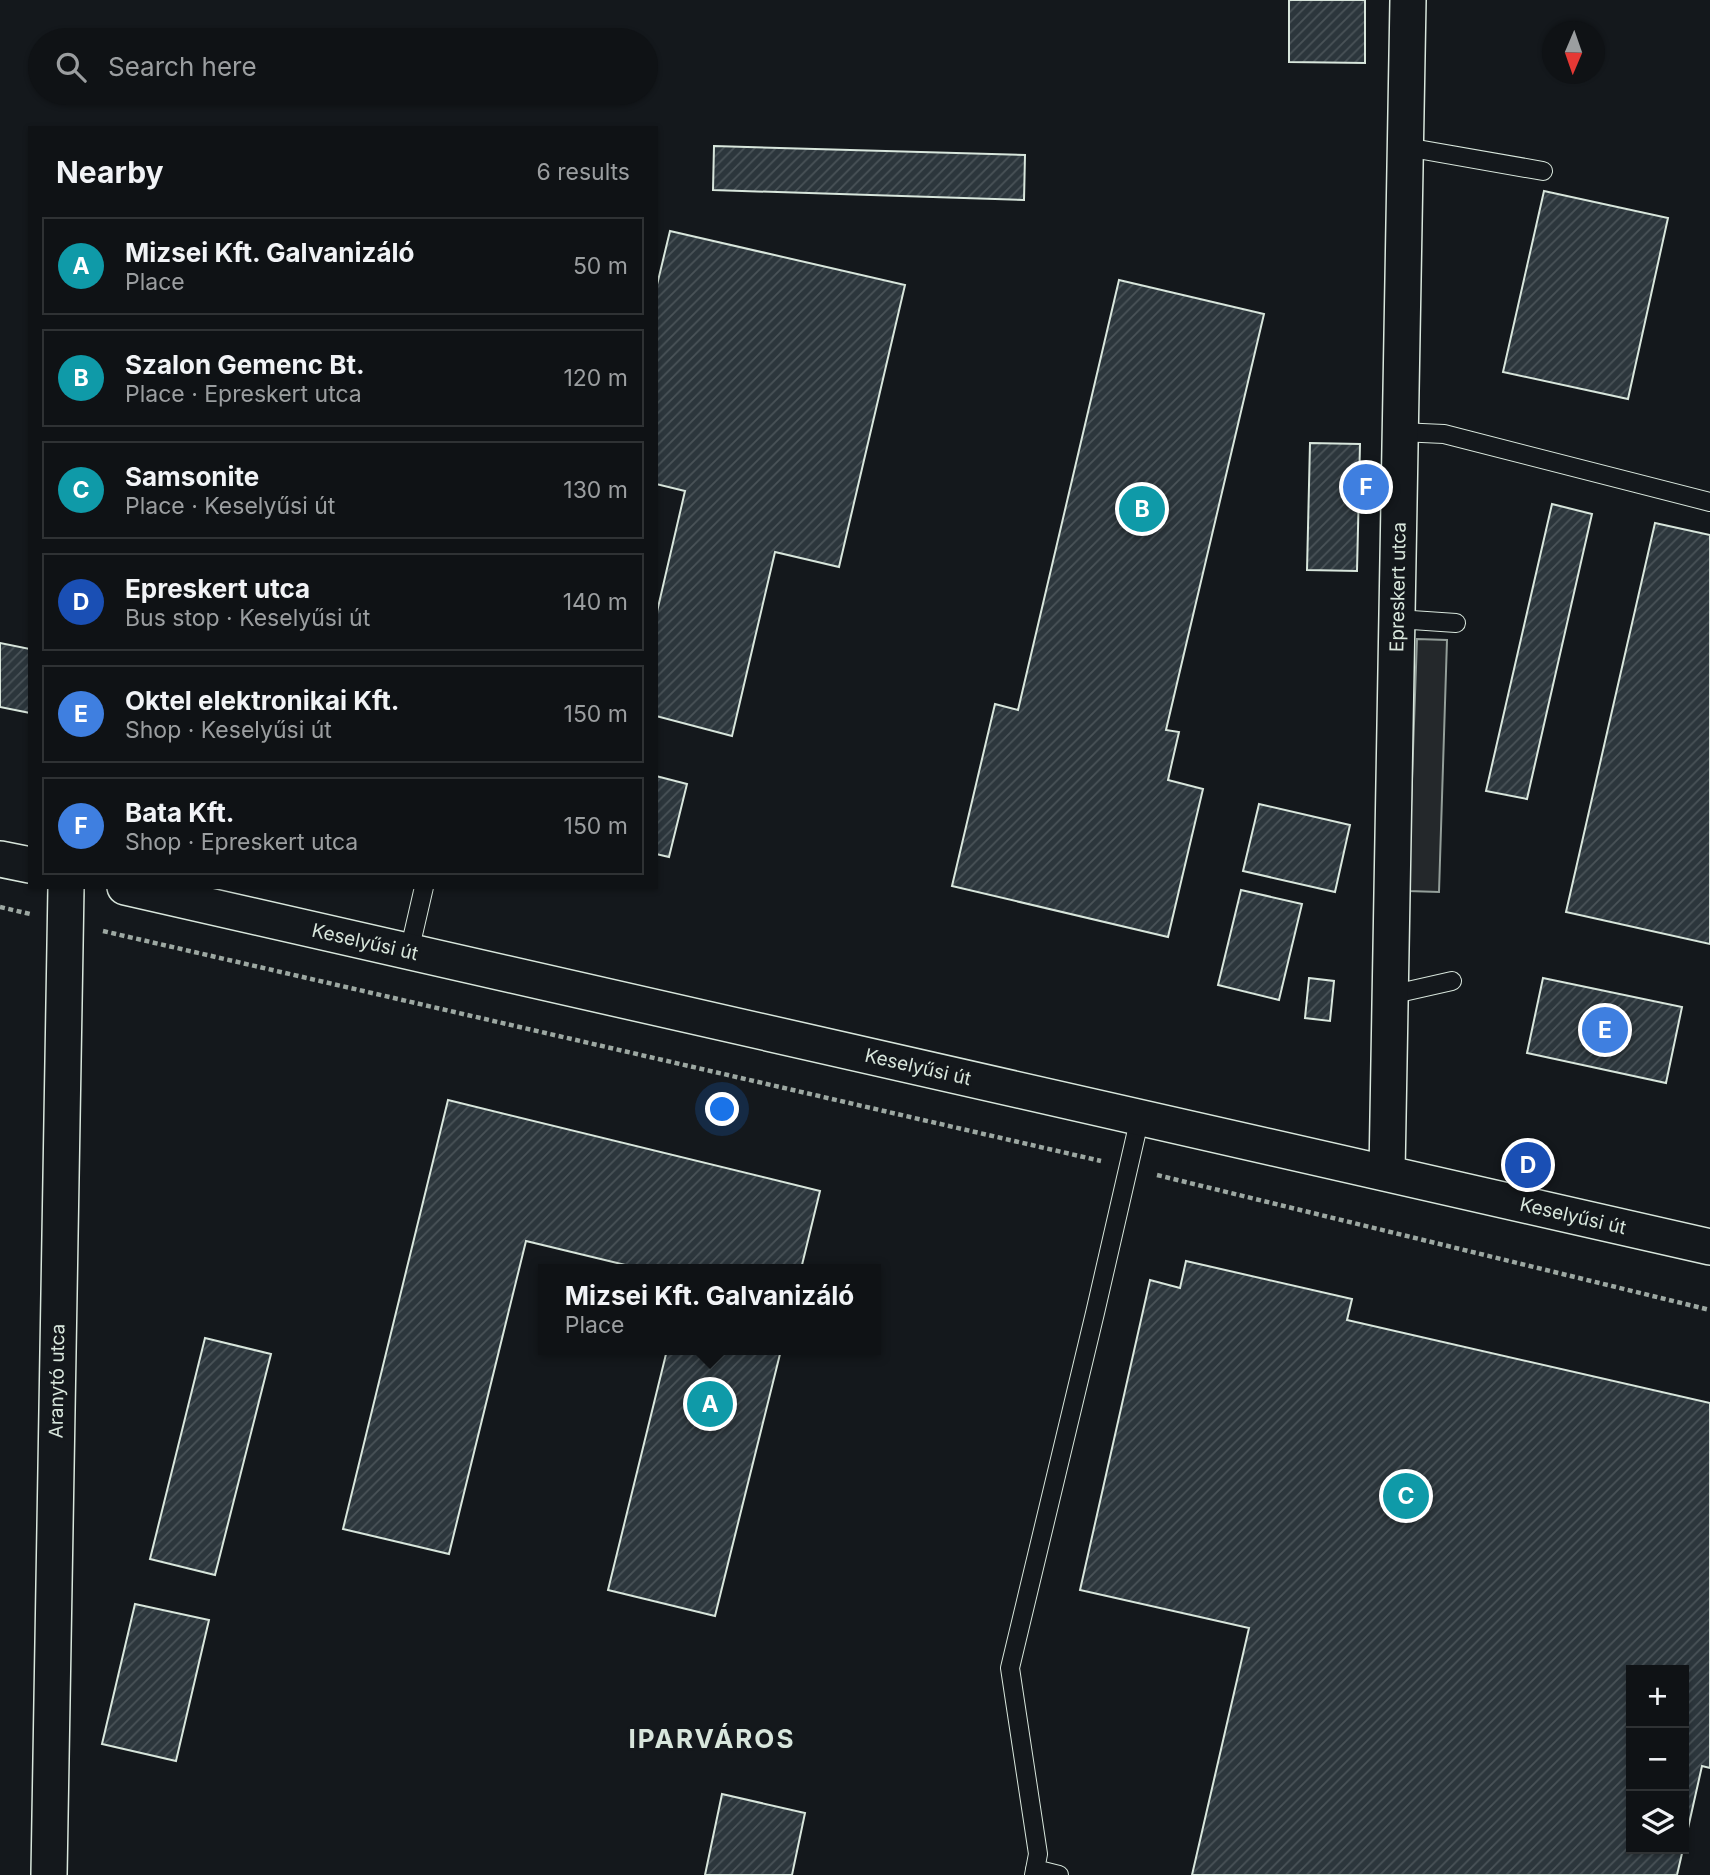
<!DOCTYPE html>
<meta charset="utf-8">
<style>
body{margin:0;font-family:Inter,sans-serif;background:#1d2022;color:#f1f3f6}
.controls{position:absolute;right:21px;bottom:21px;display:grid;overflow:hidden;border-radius:0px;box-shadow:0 2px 5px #0004}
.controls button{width:63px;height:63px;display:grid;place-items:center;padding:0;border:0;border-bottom:2px solid #2f3234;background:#0f1215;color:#f1f3f6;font:35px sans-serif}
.compass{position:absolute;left:1542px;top:21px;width:63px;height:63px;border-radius:50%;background:#0f1215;box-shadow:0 2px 5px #0004;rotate:182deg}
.you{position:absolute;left:723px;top:1110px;width:24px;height:24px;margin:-18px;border:5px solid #fff;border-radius:50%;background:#1a73e8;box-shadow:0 0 0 10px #1a73e833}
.badge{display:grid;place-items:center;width:46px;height:46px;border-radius:50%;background:#db2777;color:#fff;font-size:23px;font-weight:700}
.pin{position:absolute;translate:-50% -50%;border:4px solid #fff;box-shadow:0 2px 7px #0006}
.popup{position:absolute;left:538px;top:1264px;width:343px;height:91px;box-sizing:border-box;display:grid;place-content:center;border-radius:0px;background:#0f1215;filter:drop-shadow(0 2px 5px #0005);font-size:23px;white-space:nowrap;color:#9b9ea0}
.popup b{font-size:26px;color:#f1f3f6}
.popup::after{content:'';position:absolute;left:50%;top:100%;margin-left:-14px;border:14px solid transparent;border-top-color:#0f1215}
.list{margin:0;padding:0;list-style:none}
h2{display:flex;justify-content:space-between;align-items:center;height:91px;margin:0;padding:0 28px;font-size:30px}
h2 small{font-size:23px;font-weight:400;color:#9b9ea0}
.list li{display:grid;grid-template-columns:46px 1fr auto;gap:21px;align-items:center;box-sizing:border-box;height:98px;margin:0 14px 14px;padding:0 14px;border:2px solid #2f3234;border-radius:0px}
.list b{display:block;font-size:26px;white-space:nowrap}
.list p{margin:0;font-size:23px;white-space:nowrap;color:#9b9ea0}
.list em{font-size:23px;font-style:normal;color:#9b9ea0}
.icon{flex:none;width:38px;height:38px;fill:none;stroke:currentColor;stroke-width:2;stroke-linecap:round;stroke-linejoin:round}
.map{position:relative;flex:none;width:1710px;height:1875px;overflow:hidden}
.search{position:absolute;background:#0f1215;box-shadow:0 2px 5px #0004;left:28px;top:28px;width:630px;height:77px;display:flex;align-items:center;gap:18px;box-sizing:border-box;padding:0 24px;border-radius:38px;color:#9b9ea0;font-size:26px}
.panel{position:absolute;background:#0f1215;box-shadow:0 2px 5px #0004;left:28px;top:126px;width:630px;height:763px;border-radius:0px}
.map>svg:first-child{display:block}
.parking{fill:#24282b;stroke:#939e99;stroke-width:2}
.building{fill:url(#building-hatch);stroke:#d8e6dc;stroke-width:2}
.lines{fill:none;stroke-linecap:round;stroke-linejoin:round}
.service-casing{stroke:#d8e6dc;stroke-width:20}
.minor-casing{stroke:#d8e6dc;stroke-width:38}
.path{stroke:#9da8a2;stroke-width:4.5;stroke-dasharray:5 3.5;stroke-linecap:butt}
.service{stroke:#14181c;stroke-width:18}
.minor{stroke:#14181c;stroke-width:35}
.labels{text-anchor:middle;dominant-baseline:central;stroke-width:5;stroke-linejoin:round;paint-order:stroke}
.street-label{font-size:19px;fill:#d8e6dc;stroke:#14181c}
.district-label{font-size:26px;font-weight:bold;letter-spacing:2px;fill:#d8e6dc;stroke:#14181c}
</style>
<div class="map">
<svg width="1710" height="1875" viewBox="0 0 1710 1875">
<defs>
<pattern id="building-hatch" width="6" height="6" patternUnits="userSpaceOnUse" patternTransform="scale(1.75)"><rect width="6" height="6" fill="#2c363c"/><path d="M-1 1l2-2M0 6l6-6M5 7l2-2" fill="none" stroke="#4a5358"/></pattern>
</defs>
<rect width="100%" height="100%" fill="#14181c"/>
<path class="parking" d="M1417 639 1447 640 1439 892 1408 891Z"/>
<path class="building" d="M1289 0H1365V63L1289 62Z
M714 146 1025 155 1024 200 713 190Z
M1544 191 1668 218 1628 399 1503 372Z
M670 231 905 285 839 567 775 552 732 736 656 716V616L685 491 656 484V289Z
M1119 280 1264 314 1166 730 1179 732 1168 780 1203 789 1168 937 952 886 995 704 1018 710Z
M1310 443 1360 444 1357 571 1307 570Z
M1552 504 1592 514 1527 799 1486 791Z
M1655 523 1710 535V944L1566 912Z
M0 643 30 649V713L0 707Z
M656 776 687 784 669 857 656 854Z
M1259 804 1350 825 1335 892 1243 871Z
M1241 890 1302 904 1279 1000 1218 985Z
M1309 978 1334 981 1330 1021 1305 1018Z
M1543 978 1682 1007 1666 1083 1527 1053Z
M448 1100 820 1191 801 1269H642L526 1241 449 1554 343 1529Z
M1186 1261 1352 1299 1347 1320 1710 1403V1768L1702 1766 1684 1846V1670H1631V1849H1683L1677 1875H1192L1249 1628 1080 1590 1150 1280 1180 1288Z
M205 1338 271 1354 215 1575 150 1559Z
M667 1350H781L715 1616 608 1590Z
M135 1604 209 1620 176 1761 102 1744Z
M722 1794 805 1813 792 1875H705Z"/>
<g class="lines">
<defs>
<path id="service" d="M1406 147 1543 171
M1400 432 1444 434 1710 502
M1397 619 1456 623
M409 952 424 887
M1390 995 1452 981
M1035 1869 1059 1875
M1034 1875 1038 1854 1010 1668 1095 1313 1140 1117"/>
<path id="minor" d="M0 859 30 865
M125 887 1710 1247
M1387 1173 1408 0
M49 1875 66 887"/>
</defs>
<use href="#service" class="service-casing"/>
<use href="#minor" class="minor-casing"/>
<path class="path" d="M0 907 30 914
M103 931 1101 1161
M1157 1175 1710 1310"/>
<use href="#service" class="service"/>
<use href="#minor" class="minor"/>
</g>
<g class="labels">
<g class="street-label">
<text transform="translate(1398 587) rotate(-89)">Epreskert utca</text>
<text transform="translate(365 942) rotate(13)">Keselyűsi út</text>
<text transform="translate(918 1067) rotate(13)">Keselyűsi út</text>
<text transform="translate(1573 1216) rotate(13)">Keselyűsi út</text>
<text transform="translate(57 1381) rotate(-89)">Aranytó utca</text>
</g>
<g class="district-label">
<text x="712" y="1738">IPARVÁROS</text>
</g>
</g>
</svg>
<div class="controls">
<button>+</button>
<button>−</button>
<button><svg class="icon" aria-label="layers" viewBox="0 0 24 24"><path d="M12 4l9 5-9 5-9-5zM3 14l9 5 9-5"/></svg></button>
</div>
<svg class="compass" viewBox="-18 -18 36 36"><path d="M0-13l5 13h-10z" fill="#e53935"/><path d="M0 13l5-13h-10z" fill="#9b9ea0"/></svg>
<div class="you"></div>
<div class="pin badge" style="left:710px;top:1404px;background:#0f9aa8">A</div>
<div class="popup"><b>Mizsei Kft. Galvanizáló</b>Place</div>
<div class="pin badge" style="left:1142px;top:509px;background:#0f9aa8">B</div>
<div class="pin badge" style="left:1406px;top:1496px;background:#0f9aa8">C</div>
<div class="pin badge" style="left:1528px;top:1165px;background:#1a4fb4">D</div>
<div class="pin badge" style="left:1605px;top:1030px;background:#3f7fe0">E</div>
<div class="pin badge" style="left:1366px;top:487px;background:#3f7fe0">F</div>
<div class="search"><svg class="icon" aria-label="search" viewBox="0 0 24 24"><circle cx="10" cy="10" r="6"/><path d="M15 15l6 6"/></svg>Search here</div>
<section class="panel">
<h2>Nearby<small>6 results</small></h2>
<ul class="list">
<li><span class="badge" style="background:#0f9aa8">A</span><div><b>Mizsei Kft. Galvanizáló</b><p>Place</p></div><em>50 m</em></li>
<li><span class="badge" style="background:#0f9aa8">B</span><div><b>Szalon Gemenc Bt.</b><p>Place · Epreskert utca</p></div><em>120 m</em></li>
<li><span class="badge" style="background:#0f9aa8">C</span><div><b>Samsonite</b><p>Place · Keselyűsi út</p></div><em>130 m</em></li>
<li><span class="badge" style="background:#1a4fb4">D</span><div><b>Epreskert utca</b><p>Bus stop · Keselyűsi út</p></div><em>140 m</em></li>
<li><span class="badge" style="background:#3f7fe0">E</span><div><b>Oktel elektronikai Kft.</b><p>Shop · Keselyűsi út</p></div><em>150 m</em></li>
<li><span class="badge" style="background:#3f7fe0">F</span><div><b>Bata Kft.</b><p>Shop · Epreskert utca</p></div><em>150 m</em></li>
</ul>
</section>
</div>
